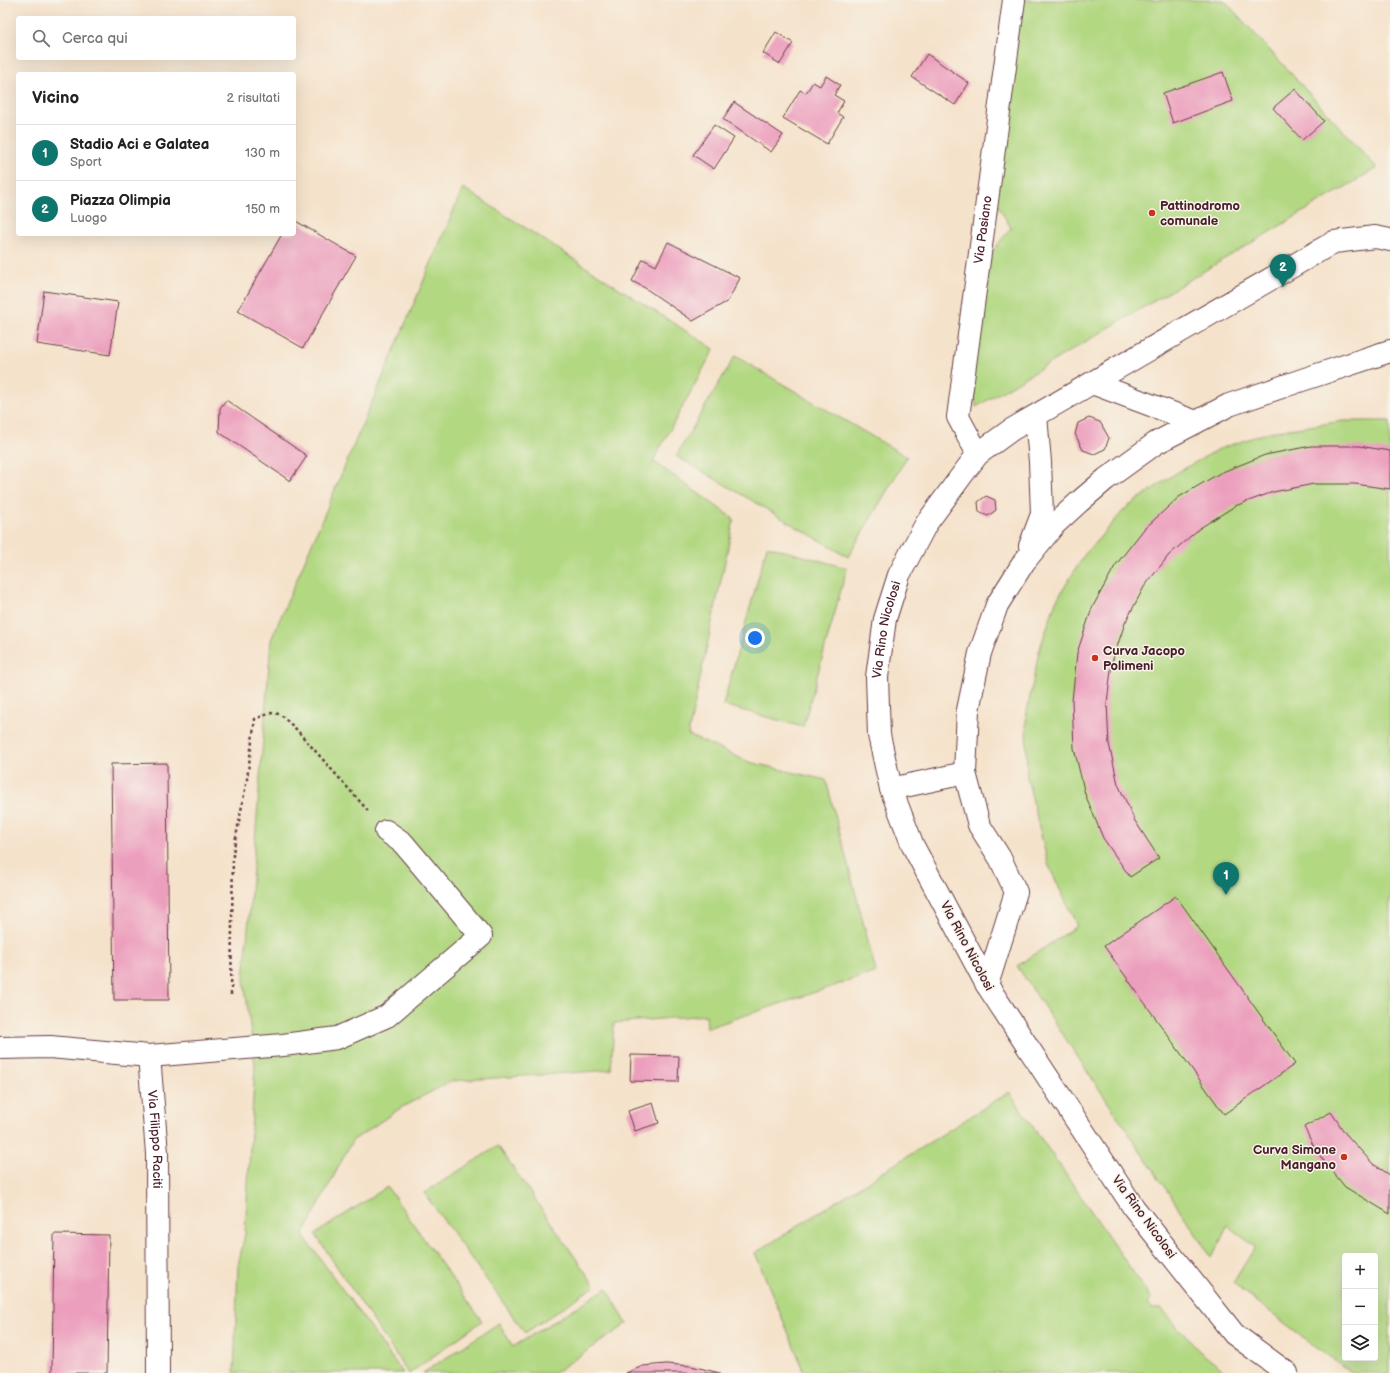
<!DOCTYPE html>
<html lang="it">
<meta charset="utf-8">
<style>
body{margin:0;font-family:"Balsamiq Sans",sans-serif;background:#f2f2f2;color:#222}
.controls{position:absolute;right:12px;bottom:12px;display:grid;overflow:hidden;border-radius:4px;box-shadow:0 4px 16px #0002}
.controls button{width:36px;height:36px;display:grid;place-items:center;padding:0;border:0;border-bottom:1px solid #e0e0e0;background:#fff;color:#222;font:20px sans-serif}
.you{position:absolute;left:755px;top:638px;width:14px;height:14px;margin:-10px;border:3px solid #fff;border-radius:50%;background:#1a73e8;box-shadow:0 0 0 6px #1a73e833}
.badge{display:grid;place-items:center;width:26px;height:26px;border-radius:50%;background:#0f766e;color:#fff;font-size:13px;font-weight:700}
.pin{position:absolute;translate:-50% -33px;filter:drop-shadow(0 1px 2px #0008)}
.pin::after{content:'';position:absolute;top:21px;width:14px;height:12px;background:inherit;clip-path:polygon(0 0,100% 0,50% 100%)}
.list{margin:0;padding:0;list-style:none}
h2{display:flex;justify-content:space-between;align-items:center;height:52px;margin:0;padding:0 16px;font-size:17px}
h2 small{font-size:13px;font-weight:400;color:#767676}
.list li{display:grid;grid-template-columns:26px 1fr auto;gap:12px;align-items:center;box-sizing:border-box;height:56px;padding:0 16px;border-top:1px solid #e0e0e0}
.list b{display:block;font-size:15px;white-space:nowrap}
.list p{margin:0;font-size:13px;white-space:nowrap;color:#767676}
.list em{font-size:13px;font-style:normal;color:#767676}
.icon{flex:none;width:22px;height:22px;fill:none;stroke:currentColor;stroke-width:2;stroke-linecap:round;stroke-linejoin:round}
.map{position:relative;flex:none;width:1390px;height:1373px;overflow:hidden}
.search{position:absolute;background:#fff;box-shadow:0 4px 16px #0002;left:16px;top:16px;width:280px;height:44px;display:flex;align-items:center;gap:10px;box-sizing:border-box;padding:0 14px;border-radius:4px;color:#767676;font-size:15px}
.panel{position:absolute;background:#fff;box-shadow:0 4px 16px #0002;left:16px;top:72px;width:280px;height:164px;border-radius:4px}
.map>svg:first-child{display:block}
.green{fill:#b2d882;stroke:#7e7c56;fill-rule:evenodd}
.building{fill:#ec9fbd}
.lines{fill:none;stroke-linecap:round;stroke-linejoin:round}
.minor-casing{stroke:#643c43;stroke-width:24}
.path{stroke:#643c43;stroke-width:2.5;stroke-dasharray:3 3;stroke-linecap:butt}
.minor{stroke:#fff;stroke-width:22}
.poi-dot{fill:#c8321e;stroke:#f7f3e8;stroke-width:1.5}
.labels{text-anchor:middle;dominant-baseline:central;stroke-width:3;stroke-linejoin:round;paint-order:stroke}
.poi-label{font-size:13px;font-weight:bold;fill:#4a1f2b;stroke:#f7f3e8;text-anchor:start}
.street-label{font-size:13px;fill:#4a1f2b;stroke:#f7f3e8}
</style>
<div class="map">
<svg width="1390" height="1373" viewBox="0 0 1390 1373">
<rect width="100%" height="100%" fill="#f7f3e8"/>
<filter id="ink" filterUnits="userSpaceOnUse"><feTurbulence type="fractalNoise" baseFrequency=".025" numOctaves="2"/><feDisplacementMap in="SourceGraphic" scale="8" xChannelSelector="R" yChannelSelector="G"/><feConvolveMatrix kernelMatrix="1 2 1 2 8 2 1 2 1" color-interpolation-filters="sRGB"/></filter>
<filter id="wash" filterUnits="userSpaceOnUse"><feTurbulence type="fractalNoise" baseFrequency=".012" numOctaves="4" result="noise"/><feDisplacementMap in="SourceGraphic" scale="16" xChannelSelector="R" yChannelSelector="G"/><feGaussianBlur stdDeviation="0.9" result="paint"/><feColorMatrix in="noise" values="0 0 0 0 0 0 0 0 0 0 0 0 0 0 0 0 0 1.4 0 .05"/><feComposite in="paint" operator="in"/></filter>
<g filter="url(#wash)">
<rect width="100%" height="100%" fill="#f5e2cb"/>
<path class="green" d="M1022 0H1224L1377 168 976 407 971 375 990 254 1011 228 993 197Z
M463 188 714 349 653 461 734 519 688 735 749 762 826 780 876 972 707 1028 706 1015 614 1023 611 1070 452 1081 402 1107 352 1141 303 1235 403 1373H234L238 1266 245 1234 255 1064 244 980 271 640Z
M735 356 907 457 848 557 676 456Z
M1343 421H1390V1373H1353L1317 1348 1233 1283 1255 1247 1228 1225 1212 1258 1017 966 1077 926 1048 864 1027 777 1026 717 1039 651 1056 601 1085 554 1126 508 1173 475 1219 449 1269 432ZM1345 1256H1375V1358H1345Z
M767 546 847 568 803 727 723 705Z
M1009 1092 1151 1298 1147 1304 1151 1309H1162L1198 1350 1227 1373H805L755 1253Z
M498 1146 595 1286 525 1333 424 1193Z
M387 1187 482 1321 410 1373H408L315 1234Z
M607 1288 627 1324 554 1373H423L499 1323 513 1347Z"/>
<g id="blocks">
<path class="building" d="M776 32 793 43 780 64 763 53Z
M927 54 969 83 955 105 912 77Z
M1223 72 1233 101 1173 123 1163 93Z
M826 76 840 85 834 95 844 101 837 113 843 117 827 144 783 118 800 90 806 93 813 82 820 86Z
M1295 89 1324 121 1302 140 1273 108Z
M734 102 783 135 771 152 723 119Z
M714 125 734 138 714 169 693 155Z
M294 220 356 256 303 348 238 311 282 234H294Z
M668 242 740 278 728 301 693 321 645 288 632 281 643 259 656 266Z
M44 291 118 302 110 355 37 344Z
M226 400 307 456 290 481 219 432 220 408Z
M1089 418 1100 422 1109 438 1105 449 1094 454 1083 450 1075 434 1078 423Z
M1311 446H1359L1390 451V489L1355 484H1314L1273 492 1235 506 1200 528 1169 555 1144 587 1125 623 1112 662 1107 703 1109 744 1118 784 1135 821 1159 858 1130 877 1103 838 1085 794 1074 748 1072 701 1077 653 1092 608 1115 566 1144 529 1179 497 1220 473 1265 455Z
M986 496 995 500 996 510 988 516 979 512 978 502Z
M167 763 169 1000H114L111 764Z
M1176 896 1295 1064 1224 1114 1104 946Z
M631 1055 679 1056 678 1082 630 1081Z
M653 1103 659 1123 635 1131 628 1111Z
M1331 1112 1345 1133 1373 1164 1390 1175V1214L1345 1187 1316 1151 1304 1127Z
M54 1234 109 1235 107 1373H52Z
M666 1364 691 1366 720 1373H626L643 1366Z"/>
</g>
</g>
<g filter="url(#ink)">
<use href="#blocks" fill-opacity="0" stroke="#643c43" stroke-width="1"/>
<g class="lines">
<defs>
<g id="minor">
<path d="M1092 383 1196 422"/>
<path id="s1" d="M978 454 958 417 1014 0"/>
<path d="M1030 546 1042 514 1040 462 1036 416"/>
<path d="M891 789 965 773"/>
<path d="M987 985 1016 892 1000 858 979 825 965 773 968 710 980 653 997 605 1024 562 1054 525 1079 502 1106 479 1156 443 1229 405 1302 380 1390 351"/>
<path id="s2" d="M0 1048 50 1047 149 1056 157 1153 158 1373"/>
<path d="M149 1056 283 1045 337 1038 387 1016 481 936 403 843 386 831"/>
<path id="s3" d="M1287 1373 1234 1334 1134 1208 987 985 913 846 891 789 879 735 877 677 885 619 899 575 926 524 962 475 978 454 1011 430 1334 242 1375 237 1390 240"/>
</g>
</defs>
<use href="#minor" class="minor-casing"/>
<path class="path" d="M231 995 233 853 247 779 255 719 271 713 280 714 296 729 370 813"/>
<use href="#minor" class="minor"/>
</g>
</g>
<g class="poi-dot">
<circle cx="1152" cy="213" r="4"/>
<circle cx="1095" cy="658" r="4"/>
<circle cx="1344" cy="1157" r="4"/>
</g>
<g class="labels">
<g class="poi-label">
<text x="1160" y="206">Pattinodromo<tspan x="1160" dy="15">comunale</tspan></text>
<text x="1103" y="651">Curva Jacopo<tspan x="1103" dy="15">Polimeni</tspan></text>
<text x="1336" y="1150" text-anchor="end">Curva Simone<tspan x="1336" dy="15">Mangano</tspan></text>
</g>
<g class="street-label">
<text stroke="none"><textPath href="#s1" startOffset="231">Via Pasiano</textPath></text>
<text stroke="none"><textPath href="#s3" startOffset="874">Via Rino Nicolosi</textPath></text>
<text transform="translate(967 946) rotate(62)">Via Rino Nicolosi</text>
<text stroke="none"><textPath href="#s2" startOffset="233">Via Filippo Raciti</textPath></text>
<text transform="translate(1144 1217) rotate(54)">Via Rino Nicolosi</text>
</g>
</g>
</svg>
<div class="controls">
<button>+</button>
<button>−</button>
<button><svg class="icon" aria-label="layers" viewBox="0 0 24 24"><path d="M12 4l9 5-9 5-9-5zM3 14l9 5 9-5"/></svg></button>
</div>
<div class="you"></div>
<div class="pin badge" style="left:1226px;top:895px">1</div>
<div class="pin badge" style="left:1283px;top:287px">2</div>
<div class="search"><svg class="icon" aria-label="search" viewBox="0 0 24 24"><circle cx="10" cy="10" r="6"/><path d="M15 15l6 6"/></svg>Cerca qui</div>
<section class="panel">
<h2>Vicino<small>2 risultati</small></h2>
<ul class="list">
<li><span class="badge">1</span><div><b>Stadio Aci e Galatea</b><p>Sport</p></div><em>130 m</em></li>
<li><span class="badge">2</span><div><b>Piazza Olimpia</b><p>Luogo</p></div><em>150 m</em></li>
</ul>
</section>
</div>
